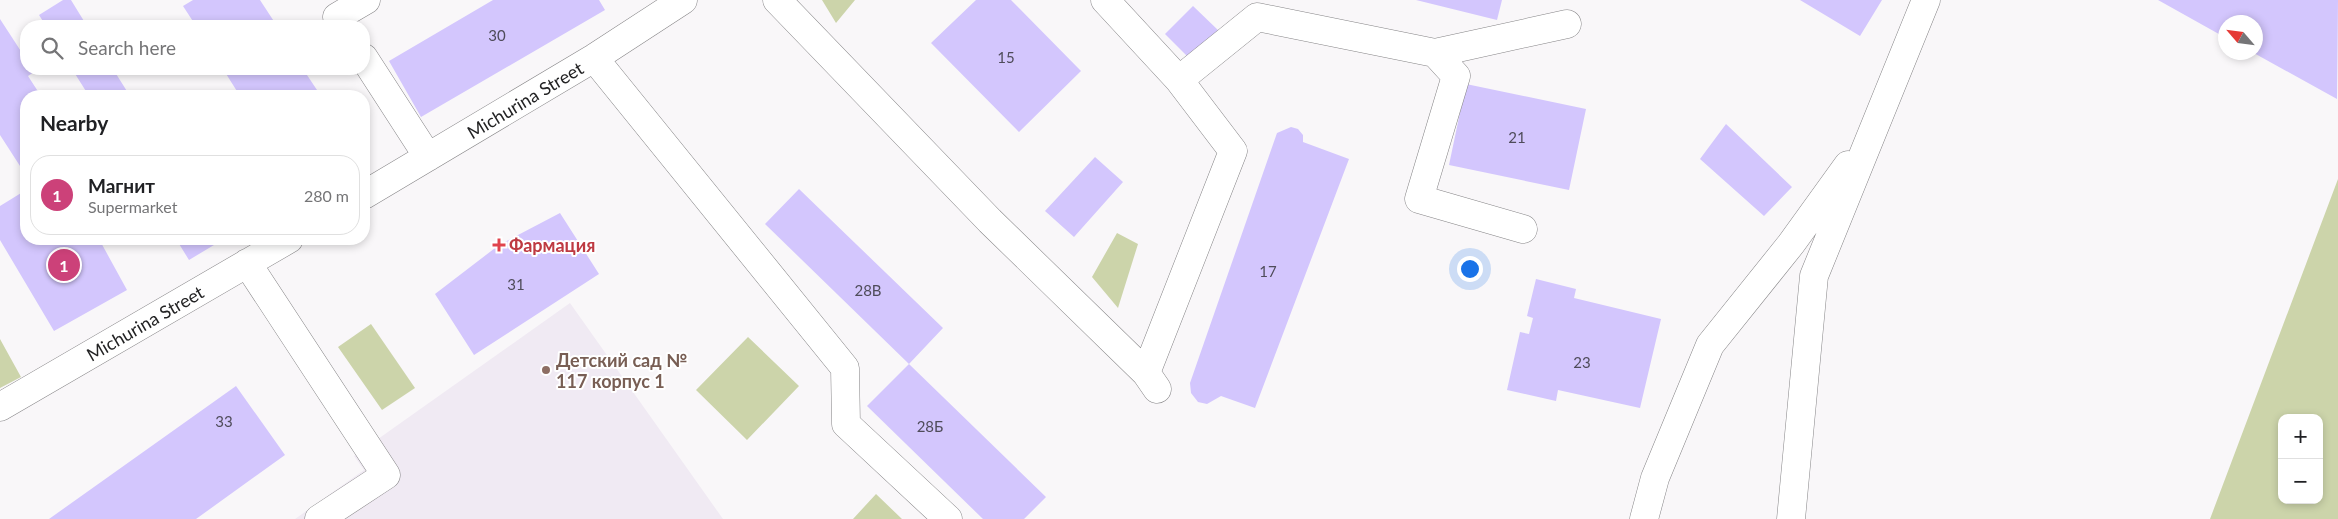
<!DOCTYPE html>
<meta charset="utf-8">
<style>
body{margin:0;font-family:Lato,sans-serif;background:#f6f6f6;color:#202124}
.controls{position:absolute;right:15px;bottom:15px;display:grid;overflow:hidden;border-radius:10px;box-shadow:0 2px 8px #0003}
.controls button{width:45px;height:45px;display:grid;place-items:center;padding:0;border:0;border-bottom:1px solid #e0e0e0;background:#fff;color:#202124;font:25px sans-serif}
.compass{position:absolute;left:2218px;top:15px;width:45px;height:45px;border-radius:50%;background:#fff;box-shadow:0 2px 8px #0003;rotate:298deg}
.you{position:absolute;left:1469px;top:268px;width:18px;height:18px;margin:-12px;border:4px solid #fff;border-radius:50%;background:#1a73e8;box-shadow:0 0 0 8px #1a73e833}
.badge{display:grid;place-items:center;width:32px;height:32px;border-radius:50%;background:#cc4179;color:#fff;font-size:16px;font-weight:700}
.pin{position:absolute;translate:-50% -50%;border:2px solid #fff;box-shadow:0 1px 5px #0006}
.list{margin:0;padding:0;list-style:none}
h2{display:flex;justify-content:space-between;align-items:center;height:65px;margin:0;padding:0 20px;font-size:21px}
h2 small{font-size:16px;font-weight:400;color:#757577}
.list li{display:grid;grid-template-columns:32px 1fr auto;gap:15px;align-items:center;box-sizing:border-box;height:80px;margin:0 10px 10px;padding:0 10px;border:1px solid #e0e0e0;border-radius:20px}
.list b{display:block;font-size:19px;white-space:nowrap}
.list p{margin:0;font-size:16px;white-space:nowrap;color:#757577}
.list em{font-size:16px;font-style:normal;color:#757577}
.icon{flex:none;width:28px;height:28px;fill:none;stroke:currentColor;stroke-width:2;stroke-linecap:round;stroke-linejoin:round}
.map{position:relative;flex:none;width:2338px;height:519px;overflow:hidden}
.search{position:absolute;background:#fff;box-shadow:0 2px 8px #0003;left:20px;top:20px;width:350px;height:55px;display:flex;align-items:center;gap:12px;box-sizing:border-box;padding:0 18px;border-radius:20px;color:#757577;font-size:19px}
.panel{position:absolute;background:#fff;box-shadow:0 2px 8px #0003;left:20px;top:90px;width:350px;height:155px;border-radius:20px}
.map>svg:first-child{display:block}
.built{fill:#f0eaf3}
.green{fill:#ccd4aa;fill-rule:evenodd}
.building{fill:#d3c6fd}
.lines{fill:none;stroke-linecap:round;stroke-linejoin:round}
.minor-casing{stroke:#858486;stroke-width:29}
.minor{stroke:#fff;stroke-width:28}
.health-dot{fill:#e0444e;stroke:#fff;stroke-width:2}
.education-dot{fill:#8d6e63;stroke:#fff;stroke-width:2}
.labels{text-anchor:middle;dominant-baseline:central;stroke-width:4;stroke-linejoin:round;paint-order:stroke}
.number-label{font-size:15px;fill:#4f4c5a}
.street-label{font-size:18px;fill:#232324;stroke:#fff}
.health-label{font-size:18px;font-weight:bold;fill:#be3a42;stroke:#fff;text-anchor:start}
.education-label{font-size:18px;font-weight:bold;fill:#785e54;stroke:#fff;text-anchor:start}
</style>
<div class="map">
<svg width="2338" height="519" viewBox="0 0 2338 519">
<rect width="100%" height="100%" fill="#f9f7f9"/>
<path class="built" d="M570 303 723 519H295L364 470 354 456Z"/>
<path class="green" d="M822 0H855L836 23Z
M2338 179V519H2210ZM2282 418H2319V500H2282Z
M1117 233 1138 244 1118 308 1092 277Z
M371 324 415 388 382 410 338 347Z
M748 337 799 386 747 440 696 390Z
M0 339 21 377 0 388Z
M876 494 902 519H853Z"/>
<path class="building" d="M63 0H71L87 26H46L39 15Z
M193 0H260L277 26H196L183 6Z
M493 0H599L605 10 421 117 389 61Z
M976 0H1011L1081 71 1019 132 931 43Z
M1416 0H1502L1497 20Z
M1800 0H1882L1860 36Z
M2158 0H2338L2337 99 2252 52H2256V22H2226V38Z
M1193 6 1219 31 1190 59 1165 34Z
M0 19 26 59V69H32L34 72 28 76 41 96H26V162L20 166 0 135Z
M72 69H113L130 96H89Z
M223 69H303L321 96H240Z
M1466 84 1586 109 1569 190 1449 165Z
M1726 124 1792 187 1764 216 1700 159Z
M1291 127 1298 129 1303 135V142L1349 159 1255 408 1221 396 1207 404 1198 402 1191 393 1190 383 1277 133Z
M1095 157 1123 182 1074 237 1045 211Z
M799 189 943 328 909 364 765 224Z
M26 190V239H99L127 290 54 331 0 240V206Z
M560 213 599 274 474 355 435 294 499 245Z
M176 239H217L219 242 189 260Z
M1536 279 1576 289 1574 298 1661 319 1640 408 1558 390 1556 401 1507 390 1520 332 1529 334 1533 318 1527 316Z
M909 364 1046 497 1024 519H983L867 406Z
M236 386 285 455 196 519H49Z"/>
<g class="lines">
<defs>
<path id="minor" d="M777 0 990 221 1146 373
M1105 0 1179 80 1233 151 1146 373 1157 389
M337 17 366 0
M1435 53 1456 76 1419 199 1523 229
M364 58 428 157
M594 58 845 368 846 424 948 519
M1179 80 1257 17 1435 53 1567 24
M364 195 594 58 683 0
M247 263 386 475 319 519
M0 407 289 239
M1644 519 1655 478 1710 345 1791 244 1848 165
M1791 519 1814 276 1926 0"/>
</defs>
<use href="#minor" class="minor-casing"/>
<use href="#minor" class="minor"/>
</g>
<path class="health-dot" d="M496.5 237.5h5v5h5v5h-5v5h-5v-5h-5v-5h5z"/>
<circle class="education-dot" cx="546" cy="370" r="5"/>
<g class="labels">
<g class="number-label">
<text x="497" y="35">30</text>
<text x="1006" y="57">15</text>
<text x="1517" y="137">21</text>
<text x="1268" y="271">17</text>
<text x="516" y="284">31</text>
<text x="868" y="290">28В</text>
<text x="1582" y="362">23</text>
<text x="224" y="421">33</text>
<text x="930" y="426">28Б</text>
</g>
<g class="street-label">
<text transform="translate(525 100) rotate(-31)">Michurina Street</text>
<text transform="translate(145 323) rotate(-30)">Michurina Street</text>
</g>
<g class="health-label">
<text x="509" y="245">Фармация</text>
</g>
<g class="education-label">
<text x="556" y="360">Детский сад №<tspan x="556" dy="21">117 корпус 1</tspan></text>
</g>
</g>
</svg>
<div class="controls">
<button>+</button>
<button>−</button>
</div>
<svg class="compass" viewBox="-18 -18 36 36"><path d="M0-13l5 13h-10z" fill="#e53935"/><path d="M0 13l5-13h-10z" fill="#757577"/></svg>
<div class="you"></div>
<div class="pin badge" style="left:64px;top:265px">1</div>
<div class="search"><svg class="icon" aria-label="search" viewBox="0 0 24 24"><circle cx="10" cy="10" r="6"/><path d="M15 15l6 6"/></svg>Search here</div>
<section class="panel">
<h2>Nearby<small></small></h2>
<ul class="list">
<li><span class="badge">1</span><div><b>Магнит</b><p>Supermarket</p></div><em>280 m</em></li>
</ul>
</section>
</div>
